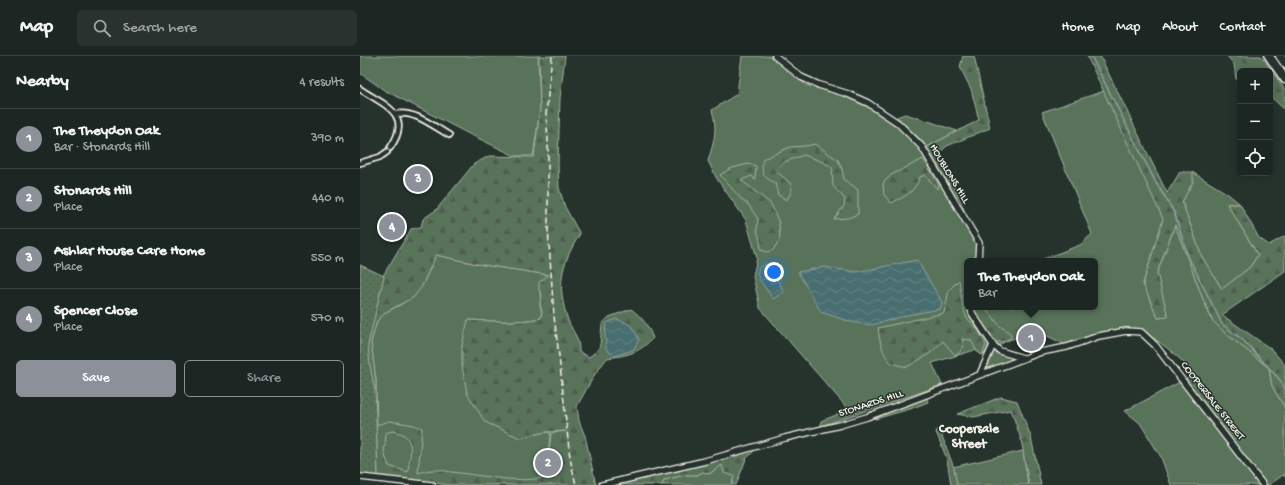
<!DOCTYPE html>
<meta charset="utf-8">
<style>
body{margin:0;font-family:"Gochi Hand",sans-serif;background:#29322f;color:#f1f3f6}
.controls{position:absolute;right:12px;top:12px;display:grid;overflow:hidden;border-radius:6px;box-shadow:0 2px 10px #0003}
.controls button{width:36px;height:36px;display:grid;place-items:center;padding:0;border:0;border-bottom:1px solid #3a4340;background:#1c2622;color:#f1f3f6;font:20px sans-serif}
.you{position:absolute;left:414px;top:216px;width:14px;height:14px;margin:-10px;border:3px solid #fff;border-radius:50%;background:#1a73e8;box-shadow:0 0 0 6px #1a73e833}
.badge{display:grid;place-items:center;width:26px;height:26px;border-radius:50%;background:#8c9099;color:#fff;font-size:13px;font-weight:700}
.pin{position:absolute;translate:-50% -50%;border:2px solid #fff;box-shadow:0 1px 4px #0006}
.popup{position:absolute;left:604px;top:202px;width:134px;height:52px;box-sizing:border-box;display:grid;place-content:center;border-radius:6px;background:#1c2622;filter:drop-shadow(0 1px 3px #0005);font-size:13px;white-space:nowrap;color:#a0a5a5}
.popup b{font-size:15px;color:#f1f3f6}
.popup::after{content:'';position:absolute;left:50%;top:100%;margin-left:-8px;border:8px solid transparent;border-top-color:#1c2622}
.list{margin:0;padding:0;list-style:none}
h2{display:flex;justify-content:space-between;align-items:center;height:52px;margin:0;padding:0 16px;font-size:17px}
h2 small{font-size:13px;font-weight:400;color:#a0a5a5}
.list li{display:grid;grid-template-columns:26px 1fr auto;gap:12px;align-items:center;box-sizing:border-box;height:60px;padding:0 16px;border-top:1px solid #3a4340}
.list b{display:block;font-size:15px;white-space:nowrap}
.list p{margin:0;font-size:13px;white-space:nowrap;color:#a0a5a5}
.list em{font-size:13px;font-style:normal;color:#a0a5a5}
.actions{display:flex;gap:8px;padding:12px 16px}
.actions a{flex:1;padding:9px 0;border:1px solid #8c9099;border-radius:6px;text-align:center;font-size:14px;color:#8c9099}
.actions .main{background:#8c9099;color:#fff}
.icon{flex:none;width:22px;height:22px;fill:none;stroke:currentColor;stroke-width:2;stroke-linecap:round;stroke-linejoin:round}
.map{position:relative;flex:none;width:925px;height:429px;overflow:hidden}
header{display:flex;align-items:center;gap:24px;box-sizing:border-box;height:56px;padding:0 20px;background:#1c2622;border-bottom:1px solid #3a4340}
header strong{font-size:19px}
nav{display:flex;gap:22px;margin-inline-start:auto;font-size:14px}
.search{width:280px;height:36px;background:#29322f;display:flex;align-items:center;gap:10px;box-sizing:border-box;padding:0 14px;border-radius:6px;color:#a0a5a5;font-size:15px}
main{display:flex}
aside{flex:1;background:#1c2622}
.map>svg:first-child{display:block}
.green{fill:#58735a;stroke:#a6b2a1}
.forest{fill:url(#forest-firs);stroke:#a6b2a1;fill-rule:evenodd}
.park{fill:url(#park-dots);stroke:#a6b2a1}
.water{fill:url(#water-waves);stroke:#8ea2a0}
.lines{fill:none;stroke-linecap:round;stroke-linejoin:round}
.stream{stroke:#8ea2a0;stroke-width:1.5}
.minor-casing{stroke:#f4f1e8;stroke-width:8}
.tertiary-casing{stroke:#f4f1e8;stroke-width:8}
.motorway-casing{stroke:#f4f1e8;stroke-width:11}
.minor{stroke:#26332d;stroke-width:4.5}
.tertiary{stroke:#26332d;stroke-width:5.5}
.motorway{stroke:#26332d;stroke-width:8}
.rail{stroke:#f4f1e8;stroke-width:1.5;stroke-dasharray:6 3;stroke-linecap:butt}
.labels{text-anchor:middle;dominant-baseline:central;stroke-width:3;stroke-linejoin:round;paint-order:stroke}
.street-label{font-size:11px;fill:#f4f1e8;stroke:#26332d}
.quarter-label{font-size:13px;font-weight:bold;fill:#f4f1e8;stroke:#26332d}
</style>
<header>
<strong>Map</strong>
<div class="search"><svg class="icon" aria-label="search" viewBox="0 0 24 24"><circle cx="10" cy="10" r="6"/><path d="M15 15l6 6"/></svg>Search here</div>
<nav><a>Home</a><a>Map</a><a>About</a><a>Contact</a></nav>
</header>
<main>
<aside>
<h2>Nearby<small>4 results</small></h2>
<ul class="list">
<li><span class="badge">1</span><div><b>The Theydon Oak</b><p>Bar · Stonards Hill</p></div><em>390 m</em></li>
<li><span class="badge">2</span><div><b>Stonards Hill</b><p>Place</p></div><em>440 m</em></li>
<li><span class="badge">3</span><div><b>Ashlar House Care Home</b><p>Place</p></div><em>550 m</em></li>
<li><span class="badge">4</span><div><b>Spencer Close</b><p>Place</p></div><em>570 m</em></li>
</ul>
<div class="actions"><a class="main">Save</a><a>Share</a></div>
</aside>
<div class="map">
<svg width="925" height="429" viewBox="0 0 925 429">
<defs>
<pattern id="forest-firs" width="22" height="20" patternUnits="userSpaceOnUse"><rect width="22" height="20" fill="#58735a"/><path d="M5 1l3.5 6h-7zM16 11l3.5 6h-7z" fill="#505b4f"/></pattern>
<pattern id="park-dots" width="8" height="8" patternUnits="userSpaceOnUse"><rect width="8" height="8" fill="#58735a"/><path d="M2 2h.1M6 6h.1" fill="none" stroke="#505b4f" stroke-width="1.8" stroke-linecap="round"/></pattern>
<pattern id="water-waves" width="16" height="10" patternUnits="userSpaceOnUse"><rect width="16" height="10" fill="#4a6e70"/><path d="M0 5q4-4 8 0t8 0" fill="none" stroke="#658384"/></pattern>
</defs>
<rect width="100%" height="100%" fill="#26332d"/>
<filter id="ink" filterUnits="userSpaceOnUse"><feTurbulence type="fractalNoise" baseFrequency=".025" numOctaves="2"/><feDisplacementMap in="SourceGraphic" scale="8" xChannelSelector="R" yChannelSelector="G"/><feConvolveMatrix kernelMatrix="1 2 1 2 8 2 1 2 1" color-interpolation-filters="sRGB"/></filter>
<g filter="url(#ink)">
<path class="green" d="M0 0H178L180 54 173 100H155L107 77 24 34 0 17Z
M382 0H412L446 29 479 38 502 47 535 65 555 83 616 186 617 196 615 205H607V251H735V205H678L720 189 732 178 682 56 744 35 804 163 783 227 798 262 807 261 797 217 815 169 843 243 852 264 864 276 909 312 912 330 925 352V421L923 419 909 429H811L801 401 780 367 765 355 835 318C817 299 800 285 777 272L706 289 677 275 646 285 622 299 615 294 572 307 582 329 461 370V365L489 354 400 252 393 220 397 202 386 164 357 123 348 105C354 85 358 75 352 54L377 38Z
M545 58 568 65 597 75 567 91 561 84 537 61Z
M832 116 868 138 880 148H867L898 199 890 211 862 233 842 201 822 146 833 125Z
M76 199 117 208 190 219 179 234C184 243 179 243 180 250 181 256 182 255 181 262 157 267 132 265 108 264L160 382 185 376 191 377 188 393 196 429H90L18 420 16 324 11 286 17 265 26 256 42 248 62 230Z
M635 295 656 303 623 314 633 296Z
M566 341 568 346 550 353 515 363 530 355Z
M663 395 668 429H596L593 411Z
M362 409 374 420 372 429H302L304 424 325 419H337L343 416 349 418Z"/>
<path class="forest" d="M179 0H205L200 42 198 108 199 132 205 151 220 178C201 208 196 229 208 264 210 271 215 276 217 283 219 287 219 292 219 296L229 301 237 295 240 289 242 268 249 261 271 253C282 261 288 269 293 282 277 298 269 299 247 302L235 318 217 350 219 365 225 380 236 429H90L18 420 16 369 30 365 54 369 62 372 58 417C63 416 68 414 73 414 79 413 85 415 91 416 122 419 162 429 191 420 186 405 190 392 191 377L206 375 185 376 160 382 125 366 107 337 102 310V289L108 264C132 265 157 267 181 262L182 255 180 249 182 239 179 234V226L189 219 117 208 76 199 62 230 54 241 26 256 17 265 11 286 16 326V334L11 333 4 316 15 233 51 173 61 171 63 163 76 154 114 108 129 100 174 101 180 53ZM32 375C57 378 50 397 48 416L29 410 24 397 26 377Z
M603 0H614L630 72 587 90 578 98 587 111 606 159 567 91 619 64 611 33 600 11Z
M727 0H740L807 137 820 116H833V126L822 146 842 201 862 233 890 211 898 199 867 148H880L899 182 909 189 925 180V215L862 259 911 293 925 309V352L912 330 909 312 864 276 852 264 843 243 815 169 797 217 808 261 798 262 783 228 803 163Z
M867 0H901L925 34V54L910 40V15H880V23H876L874 8Z
M455 88 478 104 482 113 484 124 492 129 498 134V158L488 162 474 163 484 150 485 143 473 130 472 111 463 106 444 99 427 105 421 108 416 115 430 127 432 134 427 144 418 139 415 127C402 120 401 118 403 103L430 91 446 90Z
M563 103 579 129 577 133 565 119 560 121C554 137 546 140 531 147L524 139 523 127 531 119Z
M388 108 396 110 395 124 392 120 381 124 411 148 419 167 420 183 413 194 407 196 401 194 400 185 397 174 398 163 388 148 383 145 360 119 372 112Z
M599 224 602 246 606 261 618 274 626 289 622 299 616 294 611 284 602 283 604 290 598 298 595 299 583 285 569 298 547 311C533 308 528 308 523 294 520 286 519 281 518 272L584 257 589 234Z
M612 251H625L640 270 650 277 651 281C645 286 639 288 632 284Z
M641 341 657 345 671 381 681 429H669L661 383 651 354 613 361 597 358Z
M579 372 594 412 597 429H591L587 403 576 376Z
M398 391 386 403 376 429H372L374 420 364 417 362 409 349 418 343 416 337 419H325L304 424 302 429H258L303 418Z"/>
<path class="park" d="M0 209 24 220 8 289 10 309 15 335 18 422 0 421Z"/>
<path class="water" d="M557 204 582 246 580 253 548 259 511 269 491 266 461 256 438 216 464 211 497 216Z
M409 207 424 236 413 243 401 226 397 218 399 211Z
M256 263C271 268 273 270 279 284L273 294 254 300 246 293 245 280 246 267Z"/>
<g class="lines">
<path class="stream" d="M731 0 795 125 814 156 828 200 862 268 884 285 920 324 925 333"/>
<defs>
<path id="minor" d="M0 33C24 49 54 58 30 92
M36 58C54 54 73 70 89 79
M0 107 20 101 27 96"/>
<path id="tertiary" d="M415 0 441 21 459 29 488 38 508 47 538 67 562 91 619 187 618 205
M611 251 612 257 633 289 640 295 663 302
M620 318 633 289
M0 421 72 429
M242 429 345 405 425 382 480 369 507 361 681 296 707 291 739 280 766 275 781 276 795 289 903 429"/>
<path id="motorway" d="M909 0 925 23
M920 0 925 7"/>
</defs>
<use href="#minor" class="minor-casing"/>
<use href="#tertiary" class="tertiary-casing"/>
<use href="#motorway" class="motorway-casing"/>
<use href="#minor" class="minor"/>
<use href="#tertiary" class="tertiary"/>
<use href="#motorway" class="motorway"/>
<path class="rail" d="M192 0 186 58 188 84V173L194 260 199 300 210 402 216 429"/>
</g>
</g>
<g class="labels">
<g class="street-label">
<text transform="translate(589 118) rotate(59)">HOUBLONS HILL</text>
<text transform="translate(852 345) rotate(52)">COOPERSALE STREET</text>
<text transform="translate(511 348) rotate(-18)">STONARDS HILL</text>
</g>
<g class="quarter-label">
<text x="609" y="373">Coopersale<tspan x="609" dy="15">Street</tspan></text>
</g>
</g>
</svg>
<div class="controls">
<button>+</button>
<button>−</button>
<button><svg class="icon" aria-label="locate" viewBox="0 0 24 24"><circle cx="12" cy="12" r="6"/><path d="M12 2v4M12 18v4M2 12h4M18 12h4"/></svg></button>
</div>
<div class="you"></div>
<div class="pin badge" style="left:671px;top:282px">1</div>
<div class="popup"><b>The Theydon Oak</b>Bar</div>
<div class="pin badge" style="left:188px;top:407px">2</div>
<div class="pin badge" style="left:58px;top:123px">3</div>
<div class="pin badge" style="left:32px;top:171px">4</div>
</div>
</main>
